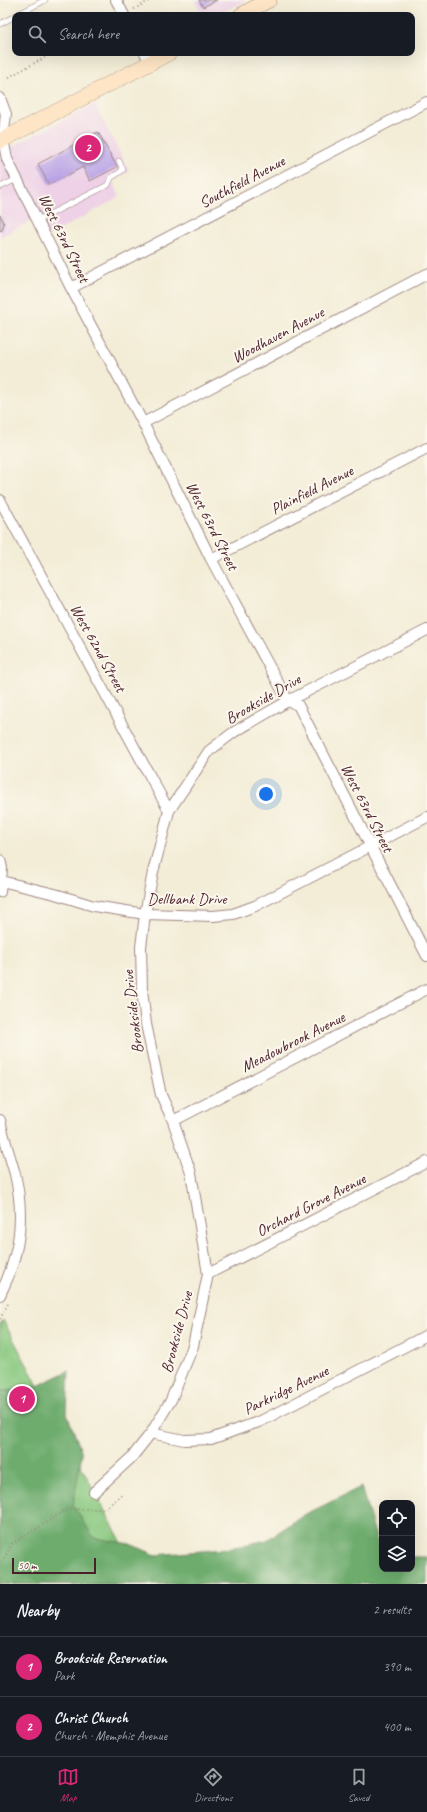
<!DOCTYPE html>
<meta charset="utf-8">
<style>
body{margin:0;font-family:Caveat,sans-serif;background:#20242c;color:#f1f3f6}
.controls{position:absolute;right:12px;bottom:12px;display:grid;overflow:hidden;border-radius:8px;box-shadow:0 4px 16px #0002}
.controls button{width:36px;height:36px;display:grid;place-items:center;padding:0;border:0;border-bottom:1px solid #363941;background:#171b24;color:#f1f3f6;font:20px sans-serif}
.scale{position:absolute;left:12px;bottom:10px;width:84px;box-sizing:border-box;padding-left:4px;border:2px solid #4a1f2b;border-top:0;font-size:11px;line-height:14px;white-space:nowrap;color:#4a1f2b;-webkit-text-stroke:3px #fbf7ec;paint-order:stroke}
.you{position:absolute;left:266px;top:794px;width:14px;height:14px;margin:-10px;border:3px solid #fff;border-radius:50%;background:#1a73e8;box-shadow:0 0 0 6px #1a73e833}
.badge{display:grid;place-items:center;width:26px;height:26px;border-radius:50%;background:#db2777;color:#fff;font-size:13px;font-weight:700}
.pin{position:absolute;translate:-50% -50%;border:2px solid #fff;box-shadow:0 1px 4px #0006}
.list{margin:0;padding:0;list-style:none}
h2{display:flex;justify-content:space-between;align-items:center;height:52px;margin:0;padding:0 16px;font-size:17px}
h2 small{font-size:13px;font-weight:400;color:#9ea1a6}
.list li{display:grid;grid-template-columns:26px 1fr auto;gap:12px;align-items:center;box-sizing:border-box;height:60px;padding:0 16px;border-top:1px solid #363941}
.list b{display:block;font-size:15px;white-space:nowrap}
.list p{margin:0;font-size:13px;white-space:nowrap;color:#9ea1a6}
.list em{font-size:13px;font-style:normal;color:#9ea1a6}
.icon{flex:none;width:22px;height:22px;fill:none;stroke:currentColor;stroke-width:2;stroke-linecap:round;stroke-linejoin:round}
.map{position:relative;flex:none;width:427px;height:1584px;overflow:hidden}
.search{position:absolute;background:#171b24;box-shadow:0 4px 16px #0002;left:12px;right:12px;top:12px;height:44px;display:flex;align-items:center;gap:10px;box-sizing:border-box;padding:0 14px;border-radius:8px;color:#9ea1a6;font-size:15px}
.sheet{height:172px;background:#171b24}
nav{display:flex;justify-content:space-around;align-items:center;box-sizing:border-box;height:56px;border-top:1px solid #363941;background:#171b24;font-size:11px;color:#9ea1a6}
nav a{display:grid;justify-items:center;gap:2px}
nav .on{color:#db2777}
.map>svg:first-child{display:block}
.built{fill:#eed0e7}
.green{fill:#87c77e;stroke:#687354}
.forest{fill:#6dac6d;stroke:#5c664c}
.building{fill:#b9a2e6}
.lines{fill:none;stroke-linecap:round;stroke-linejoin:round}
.lane-casing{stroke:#9e8681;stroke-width:6}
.street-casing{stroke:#9e8681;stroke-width:12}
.secondary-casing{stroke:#9e8681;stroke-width:16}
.path{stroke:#9e8681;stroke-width:2;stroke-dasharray:1 3;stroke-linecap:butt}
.lane{stroke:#fff;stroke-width:5}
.street{stroke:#fff;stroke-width:10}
.secondary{stroke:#fee5c5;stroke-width:15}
.labels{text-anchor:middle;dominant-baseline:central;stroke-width:4;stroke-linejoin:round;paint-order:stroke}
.street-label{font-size:16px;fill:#4a1f2b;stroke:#fbf7ec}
</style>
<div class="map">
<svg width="427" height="1584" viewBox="0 0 427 1584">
<rect width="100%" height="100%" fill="#fbf7ec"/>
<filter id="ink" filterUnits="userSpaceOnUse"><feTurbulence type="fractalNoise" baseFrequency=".025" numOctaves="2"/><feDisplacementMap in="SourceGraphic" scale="8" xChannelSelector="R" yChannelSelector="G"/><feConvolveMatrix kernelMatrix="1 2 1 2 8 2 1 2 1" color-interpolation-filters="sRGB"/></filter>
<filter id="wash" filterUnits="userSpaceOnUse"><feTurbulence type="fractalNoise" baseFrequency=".012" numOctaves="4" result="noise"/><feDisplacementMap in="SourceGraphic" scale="16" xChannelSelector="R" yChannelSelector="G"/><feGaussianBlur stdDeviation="0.9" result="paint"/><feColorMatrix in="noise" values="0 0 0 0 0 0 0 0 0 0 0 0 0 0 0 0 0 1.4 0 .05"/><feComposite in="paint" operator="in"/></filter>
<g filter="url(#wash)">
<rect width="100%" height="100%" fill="#f3edd7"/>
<path class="built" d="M194 0H246L217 15H202Z
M94 104 129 171 112 180 120 197 44 238 34 219 0 237V153Z"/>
<path class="green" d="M3 1320 144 1584H0V1324Z"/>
<path class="forest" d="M69 1371 67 1414 82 1453 73 1505 94 1538 130 1544 156 1555 225 1549 267 1540 304 1515 361 1487 382 1557V1569H412V1557H427V1584H0V1391L29 1390Z"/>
<g id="blocks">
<path class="building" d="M199 0H217L203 7Z
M98 132 117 167 90 181 83 167 49 185 38 164Z
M0 215 4 223 2 230 0 231Z"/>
</g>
</g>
<g filter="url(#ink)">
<use href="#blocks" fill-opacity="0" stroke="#9e8681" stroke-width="1"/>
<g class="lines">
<defs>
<path id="lane" d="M17 15 45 0
M0 24 15 16
M0 187 17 179
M38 220 108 185 111 178 123 170 119 161"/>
<path id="street" d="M116 0 124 15
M145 53 150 63
M0 98 6 114 3 139 7 159 71 288 143 423 211 559 288 701 298 705 427 956
M71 288 427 102
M143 423 427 274
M0 500 169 811
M211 559 427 448
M0 860 2 868 0 892
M1 881 55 894 94 906 145 914 213 916 233 914 255 906 427 817
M0 1120C4 1139 10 1156 15 1174 25 1217 20 1255 0 1295
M173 1121 427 989
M208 1274 427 1162
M151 1433 184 1440 211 1439 261 1421 427 1335
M94 1492 132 1457 151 1433 171 1400 193 1346 208 1274 191 1173 173 1121 161 1095 146 1024 142 990 141 947 145 914 153 872 169 811 209 751 234 732 288 701 427 630"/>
<path id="secondary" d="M241 15 269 0
M0 141 169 53"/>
</defs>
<use href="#lane" class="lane-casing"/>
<use href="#street" class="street-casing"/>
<use href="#secondary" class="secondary-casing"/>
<path class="path" d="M134 9 151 0
M9 77 53 53
M0 1319 9 1302
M0 1565 12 1544 67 1509H105L122 1494"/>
<use href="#lane" class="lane"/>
<use href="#street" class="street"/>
<use href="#secondary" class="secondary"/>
</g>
</g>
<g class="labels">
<g class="street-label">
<text transform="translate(242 182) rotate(-28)">Southfield Avenue</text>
<text transform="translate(64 238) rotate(64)">West 63rd Street</text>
<text transform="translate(278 335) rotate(-28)">Woodhaven Avenue</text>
<text transform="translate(312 490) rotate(-27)">Plainfield Avenue</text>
<text transform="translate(212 526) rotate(63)">West 63rd Street</text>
<text transform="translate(98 648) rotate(61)">West 62nd Street</text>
<text transform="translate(263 699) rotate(-30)">Brookside Drive</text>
<text transform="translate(367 808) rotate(63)">West 63rd Street</text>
<text x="187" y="899">Dellbank Drive</text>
<text transform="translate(133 1012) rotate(-97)">Brookside Drive</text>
<text transform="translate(293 1042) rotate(-27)">Meadowbrook Avenue</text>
<text transform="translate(311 1205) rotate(-27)">Orchard Grove Avenue</text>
<text transform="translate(177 1332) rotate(-75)">Brookside Drive</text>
<text transform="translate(286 1390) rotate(-26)">Parkridge Avenue</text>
</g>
</g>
</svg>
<div class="controls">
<button><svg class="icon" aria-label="locate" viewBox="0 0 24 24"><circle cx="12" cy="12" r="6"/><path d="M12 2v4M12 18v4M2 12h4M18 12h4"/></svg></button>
<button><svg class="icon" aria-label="layers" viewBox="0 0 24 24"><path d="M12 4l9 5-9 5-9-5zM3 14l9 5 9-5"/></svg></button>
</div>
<div class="scale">50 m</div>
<div class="you"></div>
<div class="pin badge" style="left:22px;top:1399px">1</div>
<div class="pin badge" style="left:88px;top:148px">2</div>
<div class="search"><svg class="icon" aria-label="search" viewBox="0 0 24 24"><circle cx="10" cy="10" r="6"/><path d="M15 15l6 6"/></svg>Search here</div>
</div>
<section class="sheet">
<h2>Nearby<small>2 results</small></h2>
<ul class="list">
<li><span class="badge">1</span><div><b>Brookside Reservation</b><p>Park</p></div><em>390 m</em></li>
<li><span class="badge">2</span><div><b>Christ Church</b><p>Church · Memphis Avenue</p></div><em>400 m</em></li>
</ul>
</section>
<nav>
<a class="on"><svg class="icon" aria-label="map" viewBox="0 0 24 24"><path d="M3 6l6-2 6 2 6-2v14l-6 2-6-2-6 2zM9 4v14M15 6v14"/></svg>Map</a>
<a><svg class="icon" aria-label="directions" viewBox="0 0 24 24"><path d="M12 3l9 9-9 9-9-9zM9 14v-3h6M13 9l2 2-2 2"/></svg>Directions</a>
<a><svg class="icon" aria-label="saved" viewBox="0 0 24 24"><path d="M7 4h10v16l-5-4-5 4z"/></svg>Saved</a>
</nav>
